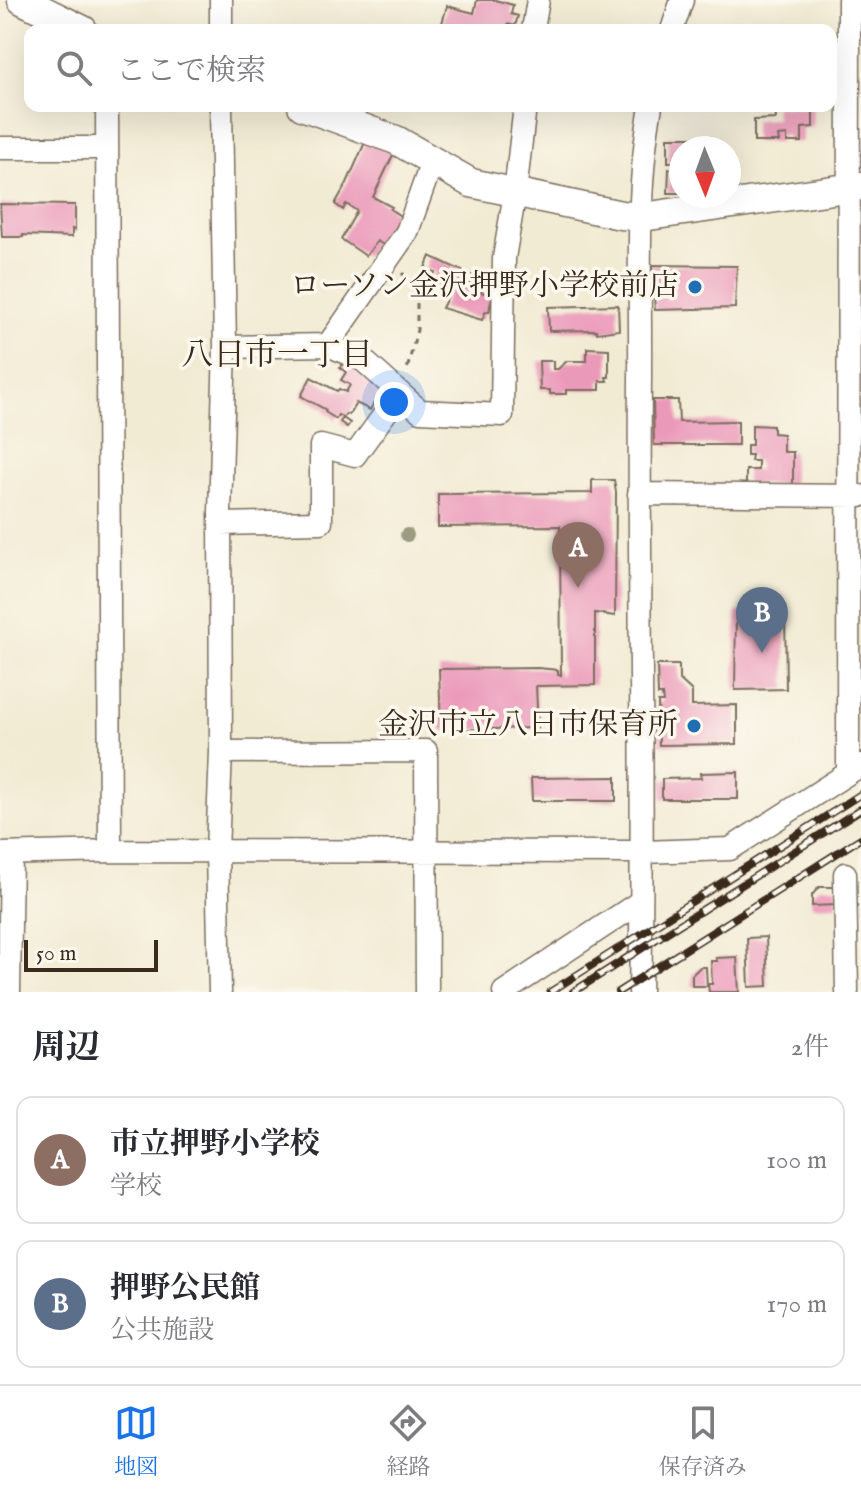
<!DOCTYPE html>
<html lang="ja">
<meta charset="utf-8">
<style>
body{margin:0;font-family:"IM FELL English","Noto Serif JP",serif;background:#f2f2f3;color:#2b2b33}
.compass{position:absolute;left:669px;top:136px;width:72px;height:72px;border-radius:50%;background:#fff;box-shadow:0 8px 32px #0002;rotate:179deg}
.scale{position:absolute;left:24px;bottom:20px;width:134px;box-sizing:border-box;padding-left:8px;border:4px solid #3b2a1e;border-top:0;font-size:22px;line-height:28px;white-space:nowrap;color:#3b2a1e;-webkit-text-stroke:6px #fbf7ec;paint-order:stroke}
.you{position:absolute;left:394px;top:402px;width:28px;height:28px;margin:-20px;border:6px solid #fff;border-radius:50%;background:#1a73e8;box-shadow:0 0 0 12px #1a73e833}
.badge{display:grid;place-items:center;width:52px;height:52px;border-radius:50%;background:#1a73e8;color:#fff;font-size:26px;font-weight:700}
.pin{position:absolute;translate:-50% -66px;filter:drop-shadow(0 2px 4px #0008)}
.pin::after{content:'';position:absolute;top:42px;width:28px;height:24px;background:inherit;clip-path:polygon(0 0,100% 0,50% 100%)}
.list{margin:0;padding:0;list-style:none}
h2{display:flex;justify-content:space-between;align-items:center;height:104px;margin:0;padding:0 32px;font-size:34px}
h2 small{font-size:26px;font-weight:400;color:#7c7c81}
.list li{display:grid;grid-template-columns:52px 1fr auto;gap:24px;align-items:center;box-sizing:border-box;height:128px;margin:0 16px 16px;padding:0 16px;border:2px solid #e1e1e2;border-radius:16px}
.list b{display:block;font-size:30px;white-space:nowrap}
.list p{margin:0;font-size:26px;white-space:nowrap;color:#7c7c81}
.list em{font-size:26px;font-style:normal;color:#7c7c81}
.icon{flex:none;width:44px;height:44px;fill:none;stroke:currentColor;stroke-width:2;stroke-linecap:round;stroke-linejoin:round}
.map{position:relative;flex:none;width:861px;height:992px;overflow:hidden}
.search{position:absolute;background:#fff;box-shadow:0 8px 32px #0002;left:24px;right:24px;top:24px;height:88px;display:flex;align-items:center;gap:20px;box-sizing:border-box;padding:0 28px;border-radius:16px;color:#7c7c81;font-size:30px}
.sheet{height:392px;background:#fff}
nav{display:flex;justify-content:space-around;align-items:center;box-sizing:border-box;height:112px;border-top:2px solid #e1e1e2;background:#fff;font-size:22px;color:#7c7c81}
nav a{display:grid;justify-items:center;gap:4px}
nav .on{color:#1a73e8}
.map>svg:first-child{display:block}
.building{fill:#eb99b9}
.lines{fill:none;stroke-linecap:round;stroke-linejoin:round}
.minor-casing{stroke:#7b6e5e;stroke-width:25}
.major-casing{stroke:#7b6e5e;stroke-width:31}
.path{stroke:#7b6e5e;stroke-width:3;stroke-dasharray:6 6;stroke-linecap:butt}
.minor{stroke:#fff;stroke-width:22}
.major{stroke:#fff;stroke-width:28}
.rail-casing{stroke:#3b2a1e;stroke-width:8}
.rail{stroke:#fbf7ec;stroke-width:5;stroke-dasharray:15;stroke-linecap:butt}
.tree{fill:#9a9b81}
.poi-dot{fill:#1f6fb2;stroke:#fbf7ec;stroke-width:3}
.labels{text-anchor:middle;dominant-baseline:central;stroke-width:7;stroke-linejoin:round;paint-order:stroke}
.poi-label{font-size:30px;fill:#3b2a1e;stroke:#fbf7ec;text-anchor:end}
.neighbourhood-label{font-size:32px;fill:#3b2a1e;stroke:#fbf7ec}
</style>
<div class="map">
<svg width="861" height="992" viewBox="0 0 861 992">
<rect width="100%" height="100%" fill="#fbf7ec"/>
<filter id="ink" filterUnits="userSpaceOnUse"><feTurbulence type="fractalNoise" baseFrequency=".0125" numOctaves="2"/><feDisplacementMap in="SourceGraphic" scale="16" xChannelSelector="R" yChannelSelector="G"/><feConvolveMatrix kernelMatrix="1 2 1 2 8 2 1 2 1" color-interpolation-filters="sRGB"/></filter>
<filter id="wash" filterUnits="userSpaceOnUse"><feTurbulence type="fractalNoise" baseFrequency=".006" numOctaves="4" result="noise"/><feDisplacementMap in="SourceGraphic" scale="32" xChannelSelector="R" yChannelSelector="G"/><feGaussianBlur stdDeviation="1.8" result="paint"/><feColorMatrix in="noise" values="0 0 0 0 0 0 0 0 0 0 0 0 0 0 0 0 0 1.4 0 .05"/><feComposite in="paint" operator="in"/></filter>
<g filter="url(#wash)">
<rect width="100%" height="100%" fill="#f2ebd4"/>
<g id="blocks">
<path class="building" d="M477 0H495L513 5 511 14 518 16 515 26 508 24 507 30H440L447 6 474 13Z
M775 106 813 108V127L802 128V142H787V135L778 136 779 142H754V120L776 119Z
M668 137H711V148H681V193H668L669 169H673V162H668Z
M366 140 394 153 373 197 392 207 390 209 411 223 393 251 377 241 366 256 341 239 357 211 346 204 343 210 335 204 347 183Z
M0 204 75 205V230L72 229V237L23 235V237H2Z
M430 256 473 276 468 287 492 296 489 312 486 311 482 320 442 308 452 288 432 280 435 272 425 268Z
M652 265 737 266 735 308 655 310Z
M618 305 619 330 597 333 596 330 549 331 548 307Z
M587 348 609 349V377H606L607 381H600V390H566V394H550V390H540L539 361H553V369H558L567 361H587Z
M346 358 383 386 370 410 356 403 349 415 346 414 343 418 350 423 347 427 340 422 343 418 338 415 336 419 325 412 326 410 301 396 311 377 337 391 339 389 346 392 350 385 341 380 346 372 340 368Z
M653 400H678L679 422 738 421V445H654Z
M752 425 773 426V433L783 434V452H793V485L746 484V470H758V461H751L752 455H747V445H752Z
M592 480H614L616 492 615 616 595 613V685L536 686 538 728 441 730 439 669 538 668 558 670V674L561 675 560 526 438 527V494L592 493Z
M743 607H785L786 689 735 690 736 612H743Z
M657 665H679V679L692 691V706L737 705V744L659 745 658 702H663L662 695H658Z
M738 772V799H662V779L701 778 700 773Z
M616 777V801H532L531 778Z
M819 887H837V905L812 906V895Z
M766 937 768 986 749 987 747 938Z
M737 957 739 992H709L708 984H712L711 961H717L716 958Z
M700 967H706L707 986H692V975Z"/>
</g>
</g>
<g filter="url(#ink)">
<use href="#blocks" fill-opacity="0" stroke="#7b6e5e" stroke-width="2"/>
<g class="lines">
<defs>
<path id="minor" d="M221 30V0
M533 30 538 0
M672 30 682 0
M107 106 110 851
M0 148H107
M328 345 407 232 432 162
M225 347 328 345 363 360 420 411 502 415 504 258 515 193 525 106
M639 494 860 496
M220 524 321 522V446L355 455 400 393
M221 752 426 751 427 992
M848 773 849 0
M0 854 110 851 642 852 730 849 861 765
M845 874 847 992
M9 992 11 854
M220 992 217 851 221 752 220 512 225 347 221 106
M504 992 640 902
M640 992C645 788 638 583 640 379 641 289 635 195 651 106"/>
<path id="major" d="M22 0 83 30
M302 106 396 140 471 183 621 215 642 217 861 186"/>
</defs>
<use href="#minor" class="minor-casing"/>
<use href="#major" class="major-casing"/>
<path class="path" d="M402 273 417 289V330L407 370"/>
<use href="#minor" class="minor"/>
<use href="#major" class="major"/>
<defs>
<path id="rail" d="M550 992 861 794
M573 992 861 809
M618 992 861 838"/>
</defs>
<use href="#rail" class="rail-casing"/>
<use href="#rail" class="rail"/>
</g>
<circle class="tree" cx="407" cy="535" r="7"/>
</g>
<g class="poi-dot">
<circle cx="695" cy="287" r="8"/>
<circle cx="694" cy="726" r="8"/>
</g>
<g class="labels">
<g class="poi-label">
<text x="679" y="287">ローソン金沢押野小学校前店</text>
<text x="678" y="726">金沢市立八日市保育所</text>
</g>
<g class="neighbourhood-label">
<text x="277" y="356">八日市一丁目</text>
</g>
</g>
</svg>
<svg class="compass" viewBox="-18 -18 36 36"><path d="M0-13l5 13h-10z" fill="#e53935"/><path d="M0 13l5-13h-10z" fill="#7c7c81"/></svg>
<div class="scale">50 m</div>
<div class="you"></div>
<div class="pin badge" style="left:578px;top:588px;background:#8d6e63">A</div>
<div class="pin badge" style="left:762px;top:653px;background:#5c6f8a">B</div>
<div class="search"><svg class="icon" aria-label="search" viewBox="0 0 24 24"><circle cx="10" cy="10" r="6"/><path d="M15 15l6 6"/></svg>ここで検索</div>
</div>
<section class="sheet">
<h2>周辺<small>2件</small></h2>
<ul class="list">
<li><span class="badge" style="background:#8d6e63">A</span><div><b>市立押野小学校</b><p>学校</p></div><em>100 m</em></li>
<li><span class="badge" style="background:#5c6f8a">B</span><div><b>押野公民館</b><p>公共施設</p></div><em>170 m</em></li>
</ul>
</section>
<nav>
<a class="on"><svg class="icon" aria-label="map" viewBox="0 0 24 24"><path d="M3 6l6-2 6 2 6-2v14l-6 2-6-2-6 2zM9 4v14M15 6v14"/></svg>地図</a>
<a><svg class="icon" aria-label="directions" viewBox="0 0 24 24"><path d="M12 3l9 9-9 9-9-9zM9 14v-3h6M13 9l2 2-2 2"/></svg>経路</a>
<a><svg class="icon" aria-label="saved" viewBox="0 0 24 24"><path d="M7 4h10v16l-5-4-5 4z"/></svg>保存済み</a>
</nav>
